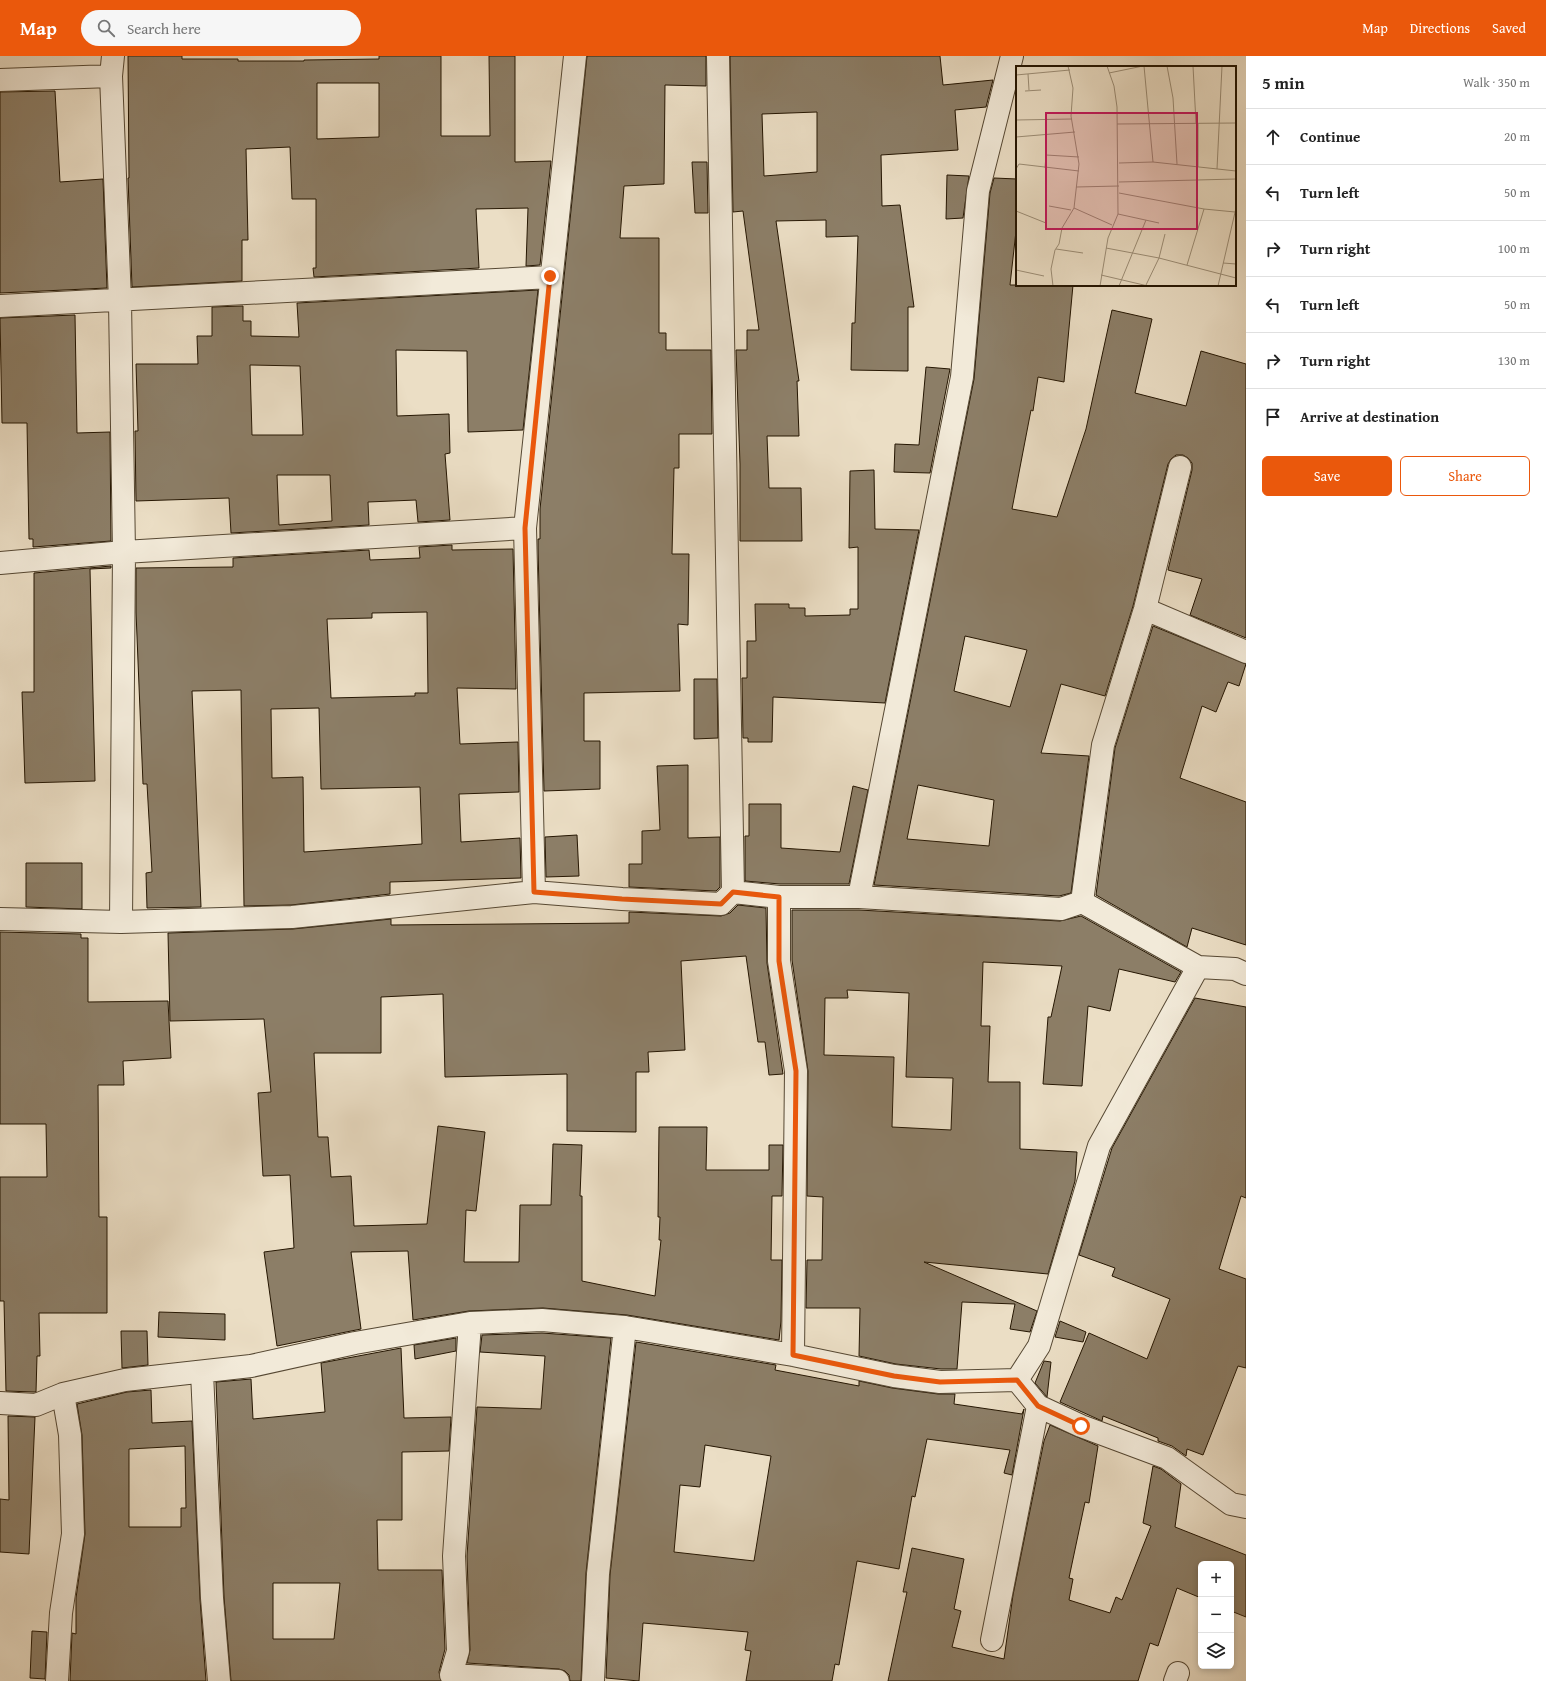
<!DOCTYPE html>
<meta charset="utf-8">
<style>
body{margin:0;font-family:"Gentium Book Plus",serif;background:#f6f6f6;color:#222}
.controls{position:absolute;right:12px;bottom:12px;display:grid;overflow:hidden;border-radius:6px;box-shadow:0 2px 6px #0003}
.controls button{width:36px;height:36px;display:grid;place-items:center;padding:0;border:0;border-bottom:1px solid #e0e0e0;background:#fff;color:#222;font:20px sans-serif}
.stop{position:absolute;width:12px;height:12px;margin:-9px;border:3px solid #ea580c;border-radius:50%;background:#fff}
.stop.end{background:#ea580c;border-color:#fff;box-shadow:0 1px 4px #0008}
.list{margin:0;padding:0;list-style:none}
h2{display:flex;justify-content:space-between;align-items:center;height:52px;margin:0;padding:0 16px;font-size:17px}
h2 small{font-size:13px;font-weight:400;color:#767676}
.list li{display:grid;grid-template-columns:26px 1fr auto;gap:12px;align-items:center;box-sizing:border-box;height:56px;padding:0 16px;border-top:1px solid #e0e0e0}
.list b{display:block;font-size:15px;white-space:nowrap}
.list em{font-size:13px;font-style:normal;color:#767676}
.actions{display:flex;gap:8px;padding:12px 16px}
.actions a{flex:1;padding:9px 0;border:1px solid #ea580c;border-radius:6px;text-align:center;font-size:14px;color:#ea580c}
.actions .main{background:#ea580c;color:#fff}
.icon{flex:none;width:22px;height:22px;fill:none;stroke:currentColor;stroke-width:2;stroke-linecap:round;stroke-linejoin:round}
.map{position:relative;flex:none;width:1246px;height:1625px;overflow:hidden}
header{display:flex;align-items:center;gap:24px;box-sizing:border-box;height:56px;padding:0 20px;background:#ea580c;color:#fff}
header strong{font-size:19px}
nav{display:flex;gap:22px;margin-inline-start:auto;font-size:14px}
.search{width:280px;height:36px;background:#f6f6f6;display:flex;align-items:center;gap:10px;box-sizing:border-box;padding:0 14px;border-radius:22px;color:#767676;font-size:15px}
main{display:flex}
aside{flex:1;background:#fff}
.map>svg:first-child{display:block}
.building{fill:#8c7e67;stroke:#251602;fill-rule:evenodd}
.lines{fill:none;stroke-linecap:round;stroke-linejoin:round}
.minor-casing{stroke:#564833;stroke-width:24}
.minor{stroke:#f2ead9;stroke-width:22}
.route{stroke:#ea580c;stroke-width:5}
.inset-road{fill:none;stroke:#9c8e77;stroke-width:1}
.view{fill:#c2185b;fill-opacity:0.15;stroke:#c2185b;stroke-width:2}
.inset-edge{fill:none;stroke:#251602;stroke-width:2}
</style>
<header>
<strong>Map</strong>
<div class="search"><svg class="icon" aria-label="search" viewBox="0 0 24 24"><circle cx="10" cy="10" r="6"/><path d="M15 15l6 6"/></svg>Search here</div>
<nav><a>Map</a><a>Directions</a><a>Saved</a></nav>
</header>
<main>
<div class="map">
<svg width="1246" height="1625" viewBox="0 0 1246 1625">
<rect width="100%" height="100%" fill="#ebdec5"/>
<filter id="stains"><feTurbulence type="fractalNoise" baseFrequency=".005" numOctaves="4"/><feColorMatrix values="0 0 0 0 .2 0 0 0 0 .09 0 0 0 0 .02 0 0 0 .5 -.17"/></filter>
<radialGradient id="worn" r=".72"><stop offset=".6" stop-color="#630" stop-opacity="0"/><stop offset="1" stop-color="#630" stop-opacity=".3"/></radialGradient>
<path class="building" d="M128 0H182V3H238V5H304V4L379 3V0H441V80H490L489 0H515V106L551 105 540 209 526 210 528 152 476 153 479 212 314 221 313 212H316V143H292L290 91 246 93 248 184H242V225L132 231 128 122H129ZM317 27H379V81L317 83Z
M587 0H706V30L665 29 664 128 624 130 620 182H659V277H666V294H711L712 378H679V412H674L672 498H689L688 569 678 568 680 635 584 637V685H600V733L544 735 538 492V483H540V453Z
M730 0H940L943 29 993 24 986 51 955 54 958 94 881 99 882 150 900 149 914 251H908V315L851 314 852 267H855L858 180 826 181V164L776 165 799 325H797L799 380H767L769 432H801L802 485H740V408L736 294H747V274H759L743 155 733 156ZM817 56V116L764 120 762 58Z
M55 35 60 126 103 123 107 232 0 237V36Z
M692 106H707L708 157H695Z
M947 119 969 120 963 162 946 163Z
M994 122 1017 123V166L1010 229H1073L1064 326 1038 321 1033 355 1031 354 1012 453 1057 461 1086 373 1112 254 1152 263 1135 337 1186 350 1201 295 1246 308V582L1190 559 1202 523 1168 514 1192 414V407L1188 402 1183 399H1176L1171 403 1168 408 1133 550 1105 640 1061 628 1041 697 1089 700 1071 837 1059 840 874 829 974 323 990 137ZM965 580 1027 594 1010 651 954 635ZM918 729 994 744 989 790 907 783Z
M538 234 523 374 468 376 467 295 396 294 397 360 449 358 450 397 445 398 450 464 418 466 416 444 368 446 369 469 231 477 229 442 136 445 135 375H138L136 308H198L197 280H212V251L243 250V265H251V280L299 281 297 247ZM250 309 300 310 303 379H252ZM277 419H330L332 465 279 469Z
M75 259 77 377 110 376 111 485 33 491V483H29L27 367H2L0 262Z
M926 311 950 313 930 417 894 416 895 388 919 389Z
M874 414 875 473 919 474 885 647 773 641 772 686H748V682H743L742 622H747V585H756L755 548H789V552H805V560L850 559V553H858V491L849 492 850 415Z
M452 489V494L513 493 516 633 457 632 460 688 518 686 519 736 459 738 461 786 520 782 521 822 390 826V838L291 849 244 850 241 634 192 635 201 851 147 852 146 817 152 816 147 728H143L136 556V512L233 511V502L369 494 370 504 420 502 419 491ZM427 556 428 637H415V640L331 642 327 563 372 562V557ZM319 652 321 733 420 731 422 788 304 796 303 721 272 722 271 653Z
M111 510V512L90 513 95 725 25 727 22 636H34V517Z
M1153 570 1246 608 1239 630 1228 626 1216 656 1202 650 1180 722 1246 746V889L1192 872 1187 891 1096 839 1115 692Z
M694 623H717L718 682 694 683Z
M688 709V782L720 781V831L716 835 629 831V808H642V775L660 774 657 710Z
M853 730 868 734 849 828H780L745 825V780H749V748H781V792L840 796Z
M577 779 579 820 546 821 545 781Z
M26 807H82V853L26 851Z
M738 849 766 852 767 907 783 1018 769 1019 765 986H758L746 900 681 905 685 994 648 996 649 1016H636V1076L567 1075V1018L445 1021 443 938 381 941V997H314L318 1081H328L331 1121 351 1120 354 1170 427 1168 438 1070 485 1076 476 1155 466 1154 464 1206H519L520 1149H551L553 1088 582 1089 580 1140H582V1225L655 1240 661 1184H659L660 1161H658L659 1071H707L706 1114H769V1089H783L782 1140H772L771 1204H782L781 1265 779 1284 627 1259 543 1252 469 1255 413 1264 408 1195 351 1196 361 1273 277 1290 264 1196 294 1192 290 1119 263 1120 258 1037 271 1036 264 963 170 965 168 877 293 873 391 863V869L629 867V856L721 860 730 857Z
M792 854H859L1060 865 1081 860 1181 916 1175 926 1119 913 1110 955 1088 950 1082 1030 1043 1028 1048 961H1051L1062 910 983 906 981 970H990L988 1026H1020V1093L1077 1096 1075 1125 1048 1218 924 1206 1037 1255 1030 1276 1010 1273 1015 1248 962 1246 957 1313H941L896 1308 859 1300 860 1252H806L807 1204H822L823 1141 807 1140 808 1015 792 904ZM847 934 909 937 906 1021 953 1022 951 1074 892 1071 894 1001 824 999 825 942H848Z
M0 876 81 878V882H88V946L168 945 171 1002 123 1005 124 1029H98L99 1161H107V1257H39L40 1300H37L36 1336H34L6 1335 4 1245H0V1121H47L46 1068H0Z
M1195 942 1246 951V1142L1241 1140 1219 1213 1246 1223V1312L1238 1310 1203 1399 1187 1393 1186 1400 1172 1390 1158 1385V1382L1103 1360 1102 1365 1060 1346 1089 1277 1147 1303 1170 1243 1112 1220 1115 1212 1079 1199 1112 1092Z
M159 1256 225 1258V1284L158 1281Z
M1060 1265 1086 1276 1083 1286 1055 1281Z
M121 1275H147L148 1309 122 1312Z
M542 1277 611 1282 586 1517 581 1625H570L569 1619 565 1615 559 1613 467 1607 470 1594 467 1500 477 1351 541 1353 545 1300 480 1296 482 1279Z
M456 1282V1295L415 1303 414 1289Z
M636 1286 776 1309 775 1314 859 1330V1325L892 1332 938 1338H955L954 1348 1022 1358 1024 1353 1012 1419 1004 1417 1010 1394 927 1383 915 1441 912 1440 899 1513 857 1505 839 1609 835 1608 832 1625H746L751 1595 745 1594 748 1576 643 1567 639 1625 606 1622 610 1519ZM705 1389 771 1400 754 1505 674 1496 680 1429 700 1431Z
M401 1292 404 1362 451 1361 449 1395 402 1396V1464H377L378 1514H442L445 1593 439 1616 441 1625H231L224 1541 216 1326 251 1323 253 1363 325 1356 321 1307ZM273 1527H340L334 1583H273Z
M1044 1305 1051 1306 1047 1341 1035 1327Z
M151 1334 152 1367 192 1365 200 1543 206 1625H70L72 1577 76 1578V1542L85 1478 82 1379 77 1348 127 1336ZM185 1390 186 1452H181V1471H129V1393Z
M8 1360 35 1361 29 1498 0 1496V1443L9 1444Z
M1050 1369 1098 1390 1089 1447 1085 1446 1069 1522 1073 1523 1069 1544 1110 1557 1116 1541 1122 1544 1151 1470 1143 1467 1153 1410 1161 1413 1181 1428 1175 1471 1246 1499V1561L1231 1555V1508H1201V1542L1177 1532 1158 1590 1150 1587 1138 1625H888L907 1536H903L912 1492 964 1503 954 1553 961 1555 952 1591 1004 1603 1013 1539 1044 1385Z
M32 1575 47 1576 45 1623 30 1622Z"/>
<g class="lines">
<defs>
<path id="minor" d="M113 0 111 20 120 245 124 496 121 866
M718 0 733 836
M0 24 111 20
M0 250 551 221
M0 507 124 496 525 472
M1145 553 1246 596
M534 836 525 472 575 0
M779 841V905L796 1015 793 1299
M859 841 962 321 978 135 1012 0
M1082 846 1103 689 1145 553 1180 411
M0 863 121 866 292 861 534 836 622 843 721 848 733 836 779 841H859L1061 853 1082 846 1198 911 1235 913 1246 918
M470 1267 454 1500 458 1595 451 1619 558 1625
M202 1316 212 1542 219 1625
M1017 1324 1039 1290 1099 1090 1198 911
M0 1347 36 1349 63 1338 125 1324 251 1310 355 1287 470 1267 542 1264 625 1271 793 1299 894 1320 940 1326 1017 1324 1038 1350 1081 1370 1167 1402 1231 1448 1246 1451
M992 1584 1038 1350
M57 1625 61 1557 73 1478 70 1379 63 1338
M593 1625 598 1518 625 1271
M1175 1625 1178 1617"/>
</defs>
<use href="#minor" class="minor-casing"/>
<use href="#minor" class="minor"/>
</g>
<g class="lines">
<path class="route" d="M550 220 525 472 534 836 622 843 721 848 733 836 779 841V905L796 1015 793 1299 894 1320 940 1326 1017 1324 1038 1350 1081 1370"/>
</g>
<g transform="translate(1016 10)">
<rect width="220" height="220" fill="#ebdec5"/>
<path class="inset-road" d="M128 0 137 96M151 0 157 32 161 98M177 0 180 57M93 7 127 0M12 8 13 24M0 9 54 4M9 25 25 24M0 54 56 53M101 58 220 57M182 58V101M0 71 59 66M103 97 137 96 220 105M29 102 30 89 63 91M0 103 3 98 63 105M201 103 206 0M103 116 220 113M60 121 103 120M103 127 188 143 219 146M33 140 55 144M58 142 96 159M0 145 30 157M102 148 143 157M90 182 143 192 220 212M40 183 67 187M207 197 220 198M171 199 188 143M0 204 28 210M85 209 132 220M130 219 143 192 149 168M37 220 35 203 39 184 43 178 46 162 58 142 63 98 55 50 57 22 52 0M84 220 92 172 102 148 101 41 98 20 91 0M103 220 130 154M202 220 220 142"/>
<path class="view" d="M30 47H181V163H30Z"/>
<rect width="220" height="220" class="inset-edge"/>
</g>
<rect width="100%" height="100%" filter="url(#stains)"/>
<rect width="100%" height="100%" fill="url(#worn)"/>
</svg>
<div class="controls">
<button>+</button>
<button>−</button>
<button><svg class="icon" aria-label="layers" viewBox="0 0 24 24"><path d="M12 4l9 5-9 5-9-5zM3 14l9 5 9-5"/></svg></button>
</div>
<div class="stop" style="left:1081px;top:1370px"></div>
<div class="stop end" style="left:550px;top:220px"></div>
</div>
<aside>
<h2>5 min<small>Walk · 350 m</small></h2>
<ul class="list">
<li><svg class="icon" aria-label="ahead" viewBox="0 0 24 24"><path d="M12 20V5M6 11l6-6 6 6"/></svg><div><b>Continue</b></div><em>20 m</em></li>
<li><svg class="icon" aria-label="left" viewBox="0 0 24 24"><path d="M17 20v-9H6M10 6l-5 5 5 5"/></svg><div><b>Turn left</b></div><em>50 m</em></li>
<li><svg class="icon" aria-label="right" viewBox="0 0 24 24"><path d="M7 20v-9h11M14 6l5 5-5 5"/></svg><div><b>Turn right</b></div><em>100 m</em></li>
<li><svg class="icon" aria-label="left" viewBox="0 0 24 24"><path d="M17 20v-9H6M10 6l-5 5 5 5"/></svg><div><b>Turn left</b></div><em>50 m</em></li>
<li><svg class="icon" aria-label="right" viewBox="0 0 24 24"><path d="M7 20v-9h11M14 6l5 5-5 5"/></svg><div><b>Turn right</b></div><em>130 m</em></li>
<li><svg class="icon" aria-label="arrive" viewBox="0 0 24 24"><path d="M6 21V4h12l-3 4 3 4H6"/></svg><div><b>Arrive at destination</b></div></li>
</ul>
<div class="actions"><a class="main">Save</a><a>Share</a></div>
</aside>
</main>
